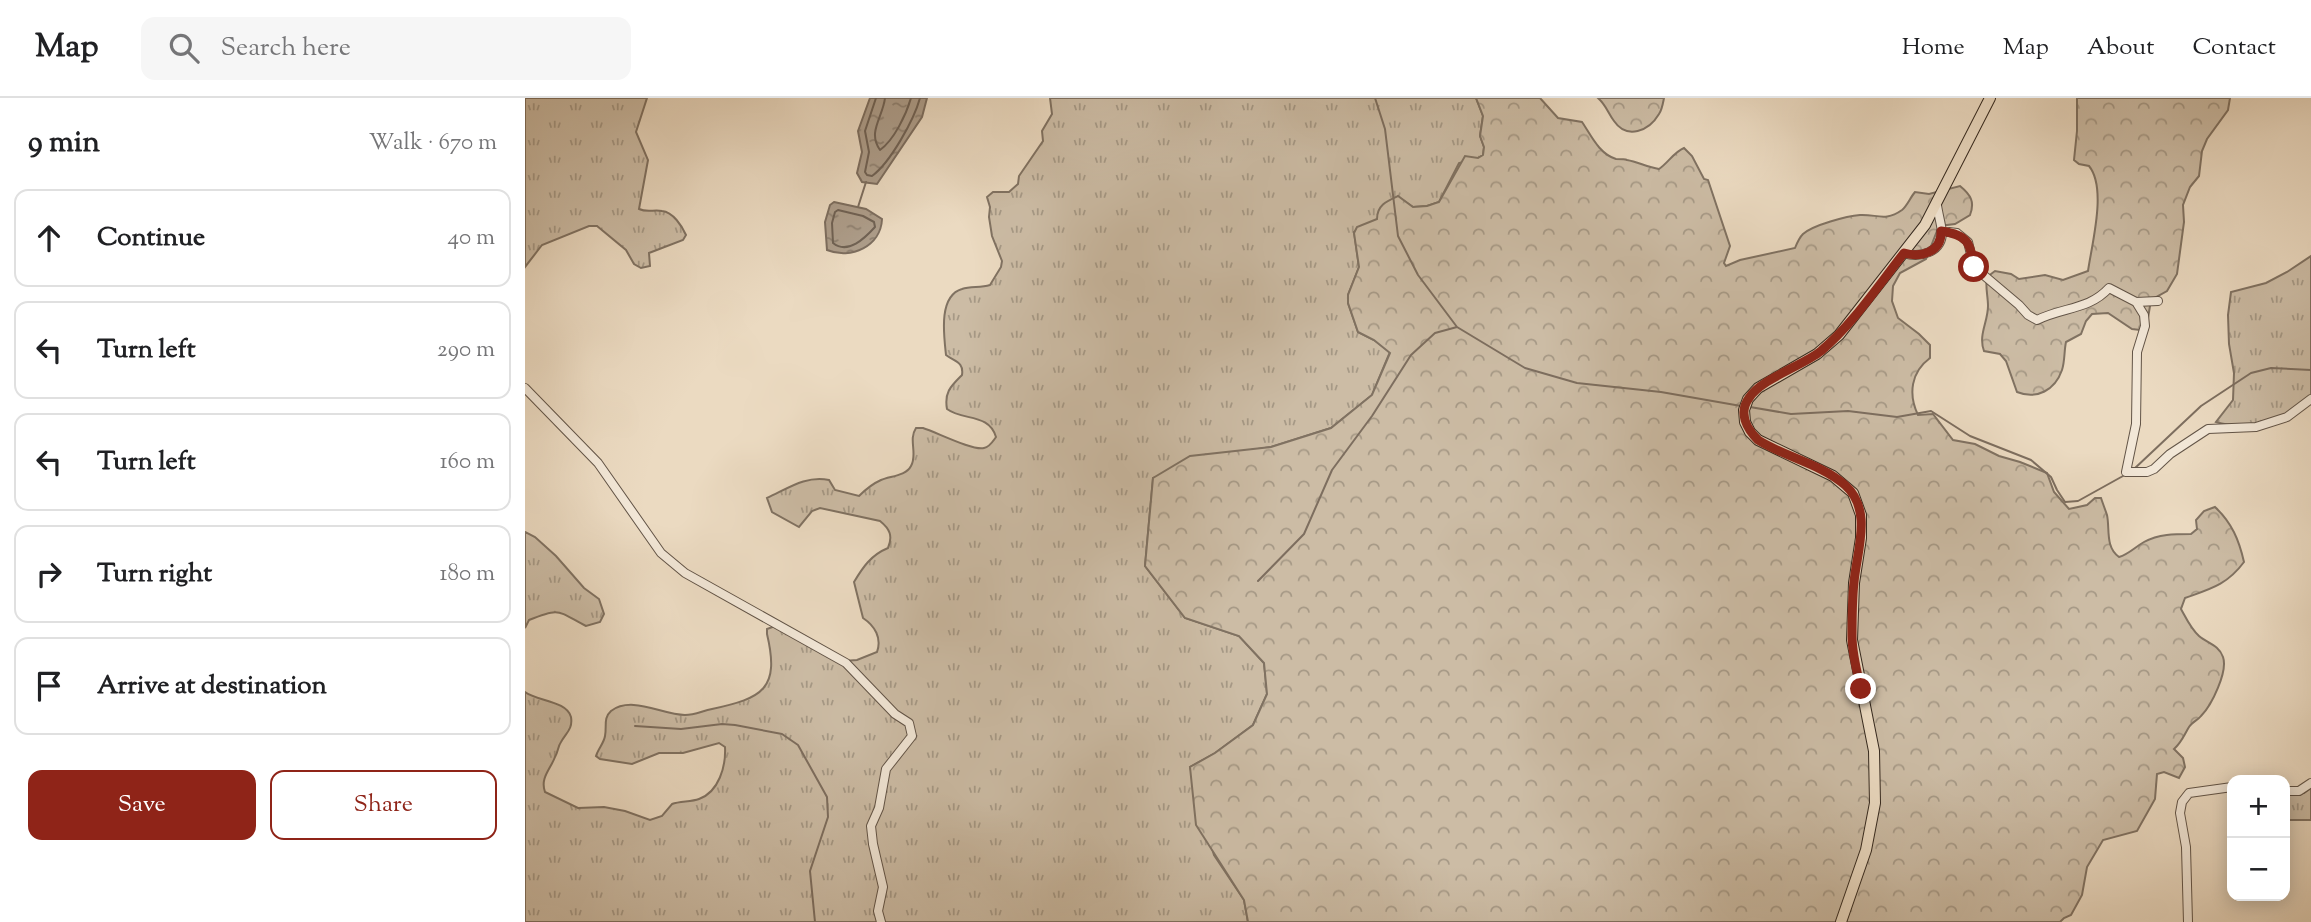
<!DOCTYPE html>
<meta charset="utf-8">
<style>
body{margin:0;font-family:"Sorts Mill Goudy",serif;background:#f6f6f6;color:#202124}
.controls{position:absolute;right:21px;bottom:21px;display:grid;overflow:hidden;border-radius:14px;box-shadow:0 4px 18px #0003}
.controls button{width:63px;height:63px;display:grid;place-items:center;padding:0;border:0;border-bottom:2px solid #e0e0e0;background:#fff;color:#202124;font:35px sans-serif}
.stop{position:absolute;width:21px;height:21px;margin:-16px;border:5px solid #8f2418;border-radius:50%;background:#fff}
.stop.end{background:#8f2418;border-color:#fff;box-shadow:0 2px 7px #0008}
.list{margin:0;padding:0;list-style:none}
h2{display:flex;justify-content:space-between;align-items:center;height:91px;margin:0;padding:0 28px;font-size:30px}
h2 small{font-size:23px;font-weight:400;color:#757577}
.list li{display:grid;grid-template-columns:46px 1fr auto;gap:21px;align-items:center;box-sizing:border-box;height:98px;margin:0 14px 14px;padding:0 14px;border:2px solid #e0e0e0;border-radius:14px}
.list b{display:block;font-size:26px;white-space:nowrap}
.list em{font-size:23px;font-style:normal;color:#757577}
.actions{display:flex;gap:14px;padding:21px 28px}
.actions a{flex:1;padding:16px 0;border:2px solid #8f2418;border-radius:14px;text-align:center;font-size:24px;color:#8f2418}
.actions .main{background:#8f2418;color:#fff}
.icon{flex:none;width:38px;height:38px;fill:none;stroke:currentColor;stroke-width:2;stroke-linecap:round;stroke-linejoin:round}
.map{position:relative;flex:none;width:1786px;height:824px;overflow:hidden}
header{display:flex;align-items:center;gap:42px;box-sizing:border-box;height:98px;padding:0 35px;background:#fff;border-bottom:2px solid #e0e0e0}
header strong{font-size:33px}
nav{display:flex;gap:38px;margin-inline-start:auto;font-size:24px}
.search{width:490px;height:63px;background:#f6f6f6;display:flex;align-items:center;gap:18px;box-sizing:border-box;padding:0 24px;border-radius:14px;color:#757577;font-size:26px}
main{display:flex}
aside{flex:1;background:#fff}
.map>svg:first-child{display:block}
.grass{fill:url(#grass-tufts);stroke:#807262;stroke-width:2}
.forest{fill:url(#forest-crowns);stroke:#807262;stroke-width:2}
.water{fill:url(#water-ripples);stroke:#7d6e5f;stroke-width:2}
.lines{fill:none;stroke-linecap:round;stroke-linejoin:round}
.shore{stroke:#706254;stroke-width:2}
.stream{stroke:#7d6e5f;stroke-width:2}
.minor-casing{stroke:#625447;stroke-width:10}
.major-casing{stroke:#34281e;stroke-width:12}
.minor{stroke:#f2e7d7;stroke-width:8}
.major{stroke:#ebdac1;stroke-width:10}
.route{stroke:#8f2418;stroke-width:9}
</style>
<header>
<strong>Map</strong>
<div class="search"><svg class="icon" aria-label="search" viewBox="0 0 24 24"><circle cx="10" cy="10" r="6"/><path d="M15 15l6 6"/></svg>Search here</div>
<nav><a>Home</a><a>Map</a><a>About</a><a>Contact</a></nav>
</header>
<main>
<aside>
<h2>9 min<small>Walk · 670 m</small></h2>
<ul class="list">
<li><svg class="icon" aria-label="ahead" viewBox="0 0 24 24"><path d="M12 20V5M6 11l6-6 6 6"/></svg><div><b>Continue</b></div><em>40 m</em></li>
<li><svg class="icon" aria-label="left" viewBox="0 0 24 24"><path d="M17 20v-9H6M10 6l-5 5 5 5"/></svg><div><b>Turn left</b></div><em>290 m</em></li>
<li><svg class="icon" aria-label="left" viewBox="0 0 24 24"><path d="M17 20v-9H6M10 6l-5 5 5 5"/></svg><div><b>Turn left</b></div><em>160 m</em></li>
<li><svg class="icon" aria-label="right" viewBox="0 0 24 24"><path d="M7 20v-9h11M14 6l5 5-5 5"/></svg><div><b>Turn right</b></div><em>180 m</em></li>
<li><svg class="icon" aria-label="arrive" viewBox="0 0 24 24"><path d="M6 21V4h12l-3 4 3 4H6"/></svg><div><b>Arrive at destination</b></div></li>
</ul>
<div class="actions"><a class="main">Save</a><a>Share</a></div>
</aside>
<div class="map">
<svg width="1786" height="824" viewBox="0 0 1786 824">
<defs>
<pattern id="grass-tufts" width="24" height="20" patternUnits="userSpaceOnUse" patternTransform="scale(1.75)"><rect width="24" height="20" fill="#ccbca5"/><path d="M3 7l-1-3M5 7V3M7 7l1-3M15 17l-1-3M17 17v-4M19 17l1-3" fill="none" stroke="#a69986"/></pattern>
<pattern id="forest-crowns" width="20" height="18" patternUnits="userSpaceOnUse" patternTransform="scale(1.75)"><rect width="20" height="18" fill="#ccbca5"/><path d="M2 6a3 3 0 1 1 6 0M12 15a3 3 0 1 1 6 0" fill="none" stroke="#a69986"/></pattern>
<pattern id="water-ripples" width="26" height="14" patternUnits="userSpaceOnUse" patternTransform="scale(1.75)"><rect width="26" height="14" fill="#ad9d8a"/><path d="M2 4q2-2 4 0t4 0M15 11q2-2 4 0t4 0" fill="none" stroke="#8e8070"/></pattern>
</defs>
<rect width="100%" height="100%" fill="#ebdac1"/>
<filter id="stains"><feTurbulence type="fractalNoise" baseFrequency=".00286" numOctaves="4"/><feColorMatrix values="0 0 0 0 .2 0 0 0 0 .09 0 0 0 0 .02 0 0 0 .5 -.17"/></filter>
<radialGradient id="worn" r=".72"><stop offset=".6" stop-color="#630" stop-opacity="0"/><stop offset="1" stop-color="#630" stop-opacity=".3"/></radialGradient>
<path class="grass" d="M0 0H122L111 34 123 62 114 111C123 115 129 111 137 113 148 114 157 128 161 137L158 142 124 155 125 168 116 170 109 166 101 152 72 128H64L17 147 0 169Z
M525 0H951L958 18 955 38 959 49 958 57 953 60 934 65 914 104 902 108 888 109 873 99 853 121 829 134 834 169 823 197V205L833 234 849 242 865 254 847 297 806 330 746 349 706 355 628 380 620 468 660 520 714 538 739 565 742 596 728 627 690 655 665 669 689 757 719 802 723 824H0V594C12 603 42 603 46 619 48 631 41 635 36 644 33 648 33 654 30 659 25 672 15 680 20 694L53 710 79 709 100 713 125 722 137 718 147 706C155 703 166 704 174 701 194 694 201 668 200 649L194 645 158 655H134L107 666 75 661 71 658C73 651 79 645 80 638 82 629 78 620 86 613 107 597 137 617 160 617 170 617 177 613 187 611 238 600 255 591 242 536V531L250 528 318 563 332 562 352 554C357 540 350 528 338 520L329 484C338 469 346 457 363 450 368 438 365 431 355 423L295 410 287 413 274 429 247 414 242 400C262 391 281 377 304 382L310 392 334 398C341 391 347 386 356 382 365 378 381 378 386 368 393 356 383 342 391 330H398C411 334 448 353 459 350 465 349 468 343 471 339 464 315 438 323 422 311 419 294 426 288 437 277 439 264 430 264 421 257 419 238 413 198 437 191 446 188 455 190 465 187L476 169 477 163 467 138 464 119 465 109 462 99 468 94H484L493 86 494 78 518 43 517 33 527 16Z
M1786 158V298C1762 321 1724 334 1691 324L1708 302 1709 275 1704 246 1703 217 1706 194 1741 185 1762 174Z
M0 434 10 439 31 458 59 490 74 501 79 516 75 524 61 528C32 513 36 509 4 522L0 530Z
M1786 690V722H1760V697L1779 695Z"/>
<path class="forest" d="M951 0H1015L1033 20 1057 24C1066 37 1074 56 1091 61 1093 61 1100 61 1102 62 1113 64 1122 69 1134 71 1143 65 1149 54 1159 50L1167 58 1179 81 1183 82 1205 148 1199 165 1201 168 1215 162 1270 150C1272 145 1275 139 1278 136 1288 127 1322 118 1335 117 1352 116 1360 124 1377 112 1382 108 1385 100 1390 94L1404 96 1435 88C1446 97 1450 104 1445 117L1430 126 1414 128 1401 161 1375 175 1368 188 1367 203 1373 220 1394 236 1405 247V260C1386 274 1383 296 1393 317L1408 316 1428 342 1450 346 1474 358 1495 364 1522 375 1529 394 1544 411 1562 407 1570 400H1576C1578 406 1580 411 1582 417 1585 431 1580 449 1594 459 1604 456 1610 449 1619 444 1634 436 1649 436 1666 436L1672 431 1671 422 1679 413 1690 409C1707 425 1714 442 1719 464 1702 487 1685 491 1660 500L1656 511C1661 520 1666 531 1674 538 1682 545 1694 547 1698 559 1703 573 1687 607 1676 618 1673 622 1667 624 1664 629 1659 637 1657 644 1649 651L1658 660 1660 669 1654 680 1639 674 1632 676 1630 701 1612 733 1578 742 1562 769 1557 797 1546 817 1539 820 1535 824H723L719 802 671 727 665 669 690 655 728 627 742 596 739 565 714 538 660 520 620 468 628 380 665 358 746 349 806 330 847 297 865 255 849 242 833 234 823 205V197L834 169 829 135 832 129 852 121C852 107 862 103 873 98L888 109 902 108 914 104 940 58 953 60 958 57 959 49 955 38 958 18Z
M1073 0H1139C1138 5 1137 12 1134 16 1124 33 1102 42 1089 23 1083 15 1081 7 1073 0Z
M1552 0H1705L1703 12 1682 41 1677 53 1674 78 1665 89 1658 107 1659 124 1652 176 1642 193 1626 202 1623 220 1615 232 1607 231 1583 215 1567 216 1561 223 1556 236 1541 244C1539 253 1540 263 1537 272 1530 292 1512 302 1492 294L1481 263 1475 256 1459 253C1453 237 1463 224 1463 208 1463 198 1460 189 1462 179L1470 173 1486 176 1494 181 1520 177 1538 182 1563 173C1567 145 1582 90 1564 68L1554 66 1549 62 1552 33Z"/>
<path class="water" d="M345 0H402L397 19 352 86 337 84 332 75 337 54 333 33Z
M309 104 341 111 357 121C356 148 326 162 302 152L300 124 305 107Z"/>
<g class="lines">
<path class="shore" d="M351 0 340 33 344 54 340 74 342 77 347 78C365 65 389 22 395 0
M360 0C358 19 342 34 355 52 369 42 381 17 386 0
M313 112 338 118 349 124 350 129C340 140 323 157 308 145L307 125 310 114Z"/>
<path class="stream" d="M850 0 860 31 873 138 893 177 932 229 1000 270 1052 285 1136 294 1216 308
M333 109 341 84
M1225 309 1266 316 1323 313 1372 319 1406 313 1445 338 1506 362 1526 379 1532 392 1540 404 1553 403 1598 378
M1609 371 1676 308 1726 275 1746 270 1786 272
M733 483 779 436 807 372 847 318 886 257 910 235 932 229
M110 628 156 631 197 626 210 627 257 636 273 647 302 699 303 719 285 773 290 824"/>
<defs>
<path id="minor" d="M1416 133 1432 135 1443 144 1449 169 1494 207 1503 217 1512 222C1538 209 1564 212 1584 190L1611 204 1633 203
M1379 155C1394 160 1417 155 1417 134 1416 125 1413 115 1412 107
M1611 204 1619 217 1620 228 1612 254 1611 326 1601 374H1622L1629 371 1645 356 1683 331 1731 329 1762 319 1786 301
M0 290 73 365 136 455 160 475 321 565 370 616 384 625 387 638 361 671 354 710 346 728 348 746 358 789 353 813 356 824
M1760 693H1774L1786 685
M1663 824 1661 749 1655 715 1657 704 1664 695 1707 689"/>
<path id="major" d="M1316 824 1341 752 1350 705 1349 653 1327 542 1329 485 1336 440V417L1328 395 1308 378 1233 342 1225 334 1220 324 1219 312 1223 301 1233 290 1292 256 1314 237 1400 127 1465 0"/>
</defs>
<use href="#minor" class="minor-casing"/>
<use href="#major" class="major-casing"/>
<use href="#minor" class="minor"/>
<use href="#major" class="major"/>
</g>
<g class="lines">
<path class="route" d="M1336 591C1332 574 1327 556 1327 538 1327 520 1327 502 1329 484 1332 452 1348 412 1320 387 1296 366 1260 359 1233 342 1222 331 1213 315 1224 300 1236 281 1277 268 1296 253 1328 226 1353 188 1379 155 1396 160 1417 154 1416 133 1443 137 1445 144 1449 169"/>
</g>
<rect width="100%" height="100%" filter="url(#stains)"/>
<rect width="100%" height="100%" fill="url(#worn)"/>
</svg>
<div class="controls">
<button>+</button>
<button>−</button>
</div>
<div class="stop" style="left:1449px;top:169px"></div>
<div class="stop end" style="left:1336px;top:591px"></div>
</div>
</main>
